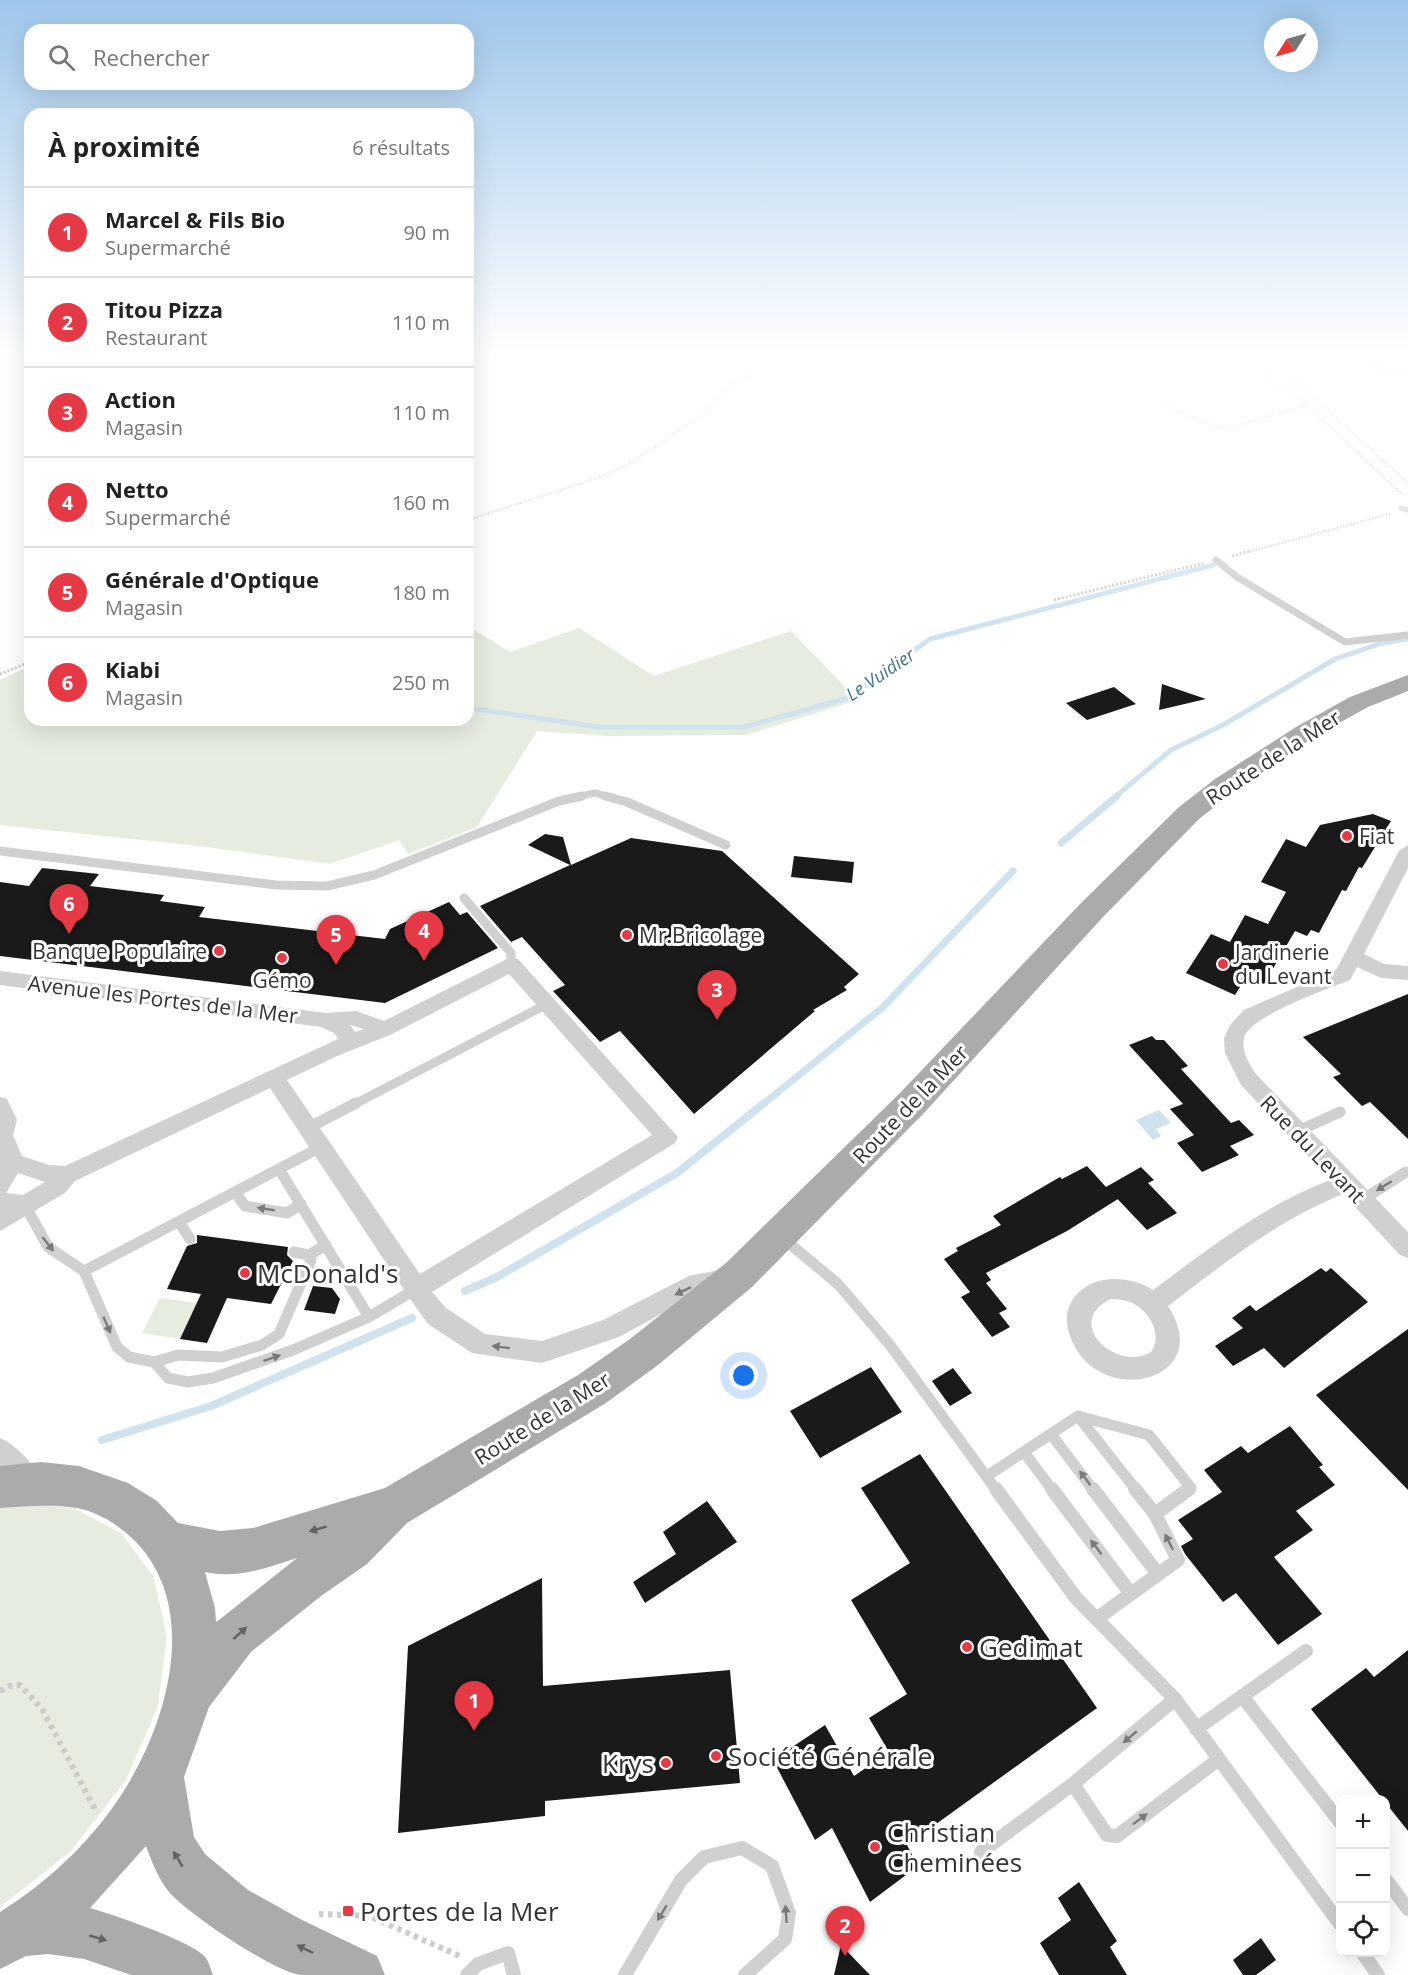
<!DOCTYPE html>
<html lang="fr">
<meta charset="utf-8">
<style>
body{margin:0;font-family:"Open Sans",sans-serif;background:#f6f6f6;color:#222}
.controls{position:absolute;right:18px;bottom:18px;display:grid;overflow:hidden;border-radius:12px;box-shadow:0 6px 24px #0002}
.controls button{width:54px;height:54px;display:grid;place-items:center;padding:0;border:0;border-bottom:2px solid #e0e0e0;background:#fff;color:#222;font:30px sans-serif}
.compass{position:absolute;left:1264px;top:18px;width:54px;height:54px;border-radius:50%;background:#fff;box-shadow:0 6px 24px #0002;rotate:233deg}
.you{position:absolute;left:744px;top:1376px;width:21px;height:21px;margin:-15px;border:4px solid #fff;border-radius:50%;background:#1a73e8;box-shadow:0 0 0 9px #1a73e833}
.badge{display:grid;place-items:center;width:39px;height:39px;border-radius:50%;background:#e63946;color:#fff;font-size:20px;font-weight:700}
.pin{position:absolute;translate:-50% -50px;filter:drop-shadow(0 2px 3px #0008)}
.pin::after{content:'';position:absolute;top:32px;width:21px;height:18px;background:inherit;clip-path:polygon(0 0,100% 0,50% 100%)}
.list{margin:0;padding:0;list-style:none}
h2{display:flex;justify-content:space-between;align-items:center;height:78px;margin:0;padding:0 24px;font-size:26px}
h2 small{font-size:20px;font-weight:400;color:#767676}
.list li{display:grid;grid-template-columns:39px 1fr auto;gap:18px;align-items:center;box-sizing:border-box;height:90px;padding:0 24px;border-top:2px solid #e0e0e0}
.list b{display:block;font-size:22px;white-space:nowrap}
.list p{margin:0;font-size:20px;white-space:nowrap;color:#767676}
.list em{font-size:20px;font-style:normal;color:#767676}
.icon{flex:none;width:33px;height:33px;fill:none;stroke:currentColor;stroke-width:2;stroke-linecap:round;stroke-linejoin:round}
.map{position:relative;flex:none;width:1408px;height:1975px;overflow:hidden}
.search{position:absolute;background:#fff;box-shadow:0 6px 24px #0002;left:24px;top:24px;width:450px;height:66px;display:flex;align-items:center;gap:15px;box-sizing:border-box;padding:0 21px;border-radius:18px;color:#767676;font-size:22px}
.panel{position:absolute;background:#fff;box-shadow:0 6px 24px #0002;left:24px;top:108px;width:450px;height:618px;border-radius:18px}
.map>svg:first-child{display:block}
.green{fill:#e6ecdf}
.water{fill:#cfe2ee}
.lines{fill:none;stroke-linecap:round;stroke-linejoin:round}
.stream-far2{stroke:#cfe2ee;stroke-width:5}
.stream-far1{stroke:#cfe2ee;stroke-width:7}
.stream{stroke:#cfe2ee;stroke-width:8}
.building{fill:#1a1a1a}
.path-far2{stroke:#cdcdcd;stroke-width:2;stroke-dasharray:1.5 1.5;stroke-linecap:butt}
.path-far1{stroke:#cdcdcd;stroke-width:3;stroke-dasharray:2 2;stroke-linecap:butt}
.path{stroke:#cdcdcd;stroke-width:6;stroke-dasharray:4.5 4.5;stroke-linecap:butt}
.service-far4{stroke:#d0d0d0;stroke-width:5}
.service-far3{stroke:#d0d0d0;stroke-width:7}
.service-far2{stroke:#d0d0d0;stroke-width:9}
.service-far1{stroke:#d0d0d0;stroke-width:11}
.service{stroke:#d0d0d0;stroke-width:14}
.minor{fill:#d0d0d0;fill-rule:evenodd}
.primary{fill:#ababab;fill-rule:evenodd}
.oneway{fill:#7a7a7a}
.oneway2{fill:#636363}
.poi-dot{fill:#e63946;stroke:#fff;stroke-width:2}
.labels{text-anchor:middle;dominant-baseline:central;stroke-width:6;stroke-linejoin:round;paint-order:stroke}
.far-water-label{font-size:18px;font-style:italic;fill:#3f7597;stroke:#fff}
.street-label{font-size:21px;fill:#333;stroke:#fff}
.poi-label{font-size:21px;fill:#333;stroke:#fff;text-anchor:start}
.near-poi-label{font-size:26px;fill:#333;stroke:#fff;text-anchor:start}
</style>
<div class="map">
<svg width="1408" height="1975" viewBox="0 0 1408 1975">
<rect width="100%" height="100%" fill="#fff"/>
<path class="green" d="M468 626 510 652 579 628 654 676 791 631 858 700 746 735 609 736 537 731 477 827 408 854 399 840 330 864 199 846 0 825V680L30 666V720H468Z
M160 1298 197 1303 180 1339 142 1333Z
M18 1503 73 1508 121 1533 153 1576 167 1636 158 1706 126 1780 71 1851 0 1907V1507Z"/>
<path class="water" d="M1159 1110 1171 1123 1156 1129 1161 1136 1153 1140 1136 1120Z"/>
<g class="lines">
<path class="stream-far2" d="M468 708 599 727H744L848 698 930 639 1213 565
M1115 797 1171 750 1223 725 1335 659 1382 643 1408 639"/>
<path class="stream-far1" d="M1061 843 1117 796
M762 1105 883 1007 1013 871"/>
<path class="stream" d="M465 1291 497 1277 677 1173 764 1103
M102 1440 211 1406 412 1318"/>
</g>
<path class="building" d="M1162 684 1206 699 1159 710Z
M1114 687 1136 704 1087 720 1066 703Z
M1373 814 1391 821 1362 868 1359 867 1346 891 1342 890 1319 933 1311 930 1307 936 1295 931 1264 984 1247 976 1235 995 1186 973 1211 934 1230 942 1245 915 1268 924 1286 892 1261 882 1286 839 1306 847 1320 825Z
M545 834 563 837 571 865 631 838 722 851 859 974 844 987 847 990 813 1010 815 1011 694 1114 620 1031 600 1042 553 991 565 985 522 937 511 942 480 906 570 865 528 845Z
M794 856 854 862 852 883 791 877Z
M42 868 99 874 90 886 164 895 160 901 205 907 199 917 385 939 390 929 449 902 460 915 467 912 498 948 385 1003 0 956V882L29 886Z
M1408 994V1139L1370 1102 1362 1106 1333 1077 1341 1074 1303 1037Z
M1152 1036 1156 1040H1164L1188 1066 1181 1069 1231 1123 1239 1120 1254 1135 1230 1146 1239 1155 1202 1172 1177 1143 1194 1135 1170 1109 1183 1104 1129 1045Z
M1087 1166 1106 1187 1141 1167 1154 1180 1148 1183 1177 1213 1147 1230 1108 1189 1118 1199 1067 1231 986 1273 991 1280 986 1283 1007 1309 999 1313 1010 1327 992 1337 961 1297 970 1292 944 1259 958 1251 956 1248 1001 1225 993 1216 1060 1177 1062 1179Z
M197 1235 288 1247 287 1255 293 1261 271 1304 227 1298 207 1343 180 1339 201 1294 167 1289 187 1246 197 1243Z
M1321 1268 1326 1272 1331 1268 1368 1302 1284 1368 1264 1348 1233 1366 1215 1346 1243 1328 1232 1318 1250 1305 1256 1311Z
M313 1286 332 1288 340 1299 335 1314 304 1310Z
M1408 1329V1490L1316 1395Z
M871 1367 902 1412 820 1458 790 1411Z
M953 1368 972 1393 950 1406 932 1381Z
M1290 1426 1323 1465 1319 1467 1335 1485 1296 1511 1313 1530 1274 1557 1322 1614 1278 1645 1236 1593 1223 1602 1185 1554 1181 1546 1193 1539 1178 1520 1222 1492 1204 1470 1241 1446 1248 1453Z
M920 1454 1097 1708 907 1845 918 1866 870 1902 832 1828 815 1840 773 1760 825 1725 854 1776 889 1752 869 1718 907 1694 851 1600 910 1563 861 1488Z
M707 1501 737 1542 645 1603 633 1582 676 1554 663 1532Z
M542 1578 543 1686 730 1670 740 1783 545 1801V1816L398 1833 408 1646Z
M1408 1650V1831L1311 1709 1366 1668 1374 1677Z
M1079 1882 1117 1941 1110 1947 1127 1975H1059L1040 1943 1071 1920 1058 1898Z
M1261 1938 1276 1960 1256 1975H1243L1233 1960Z
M841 1945 870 1975H834Z"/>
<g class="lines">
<path class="path-far2" d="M1240 357 1300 399 1402 494
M1267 357 1408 483
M1335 357 1408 375
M1167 406 1215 427 1228 428 1307 405
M468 520 600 477 629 464 702 415 734 383 781 357
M1244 553 1390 514"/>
<path class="path-far1" d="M1232 556 1250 551
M1054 600 1204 563
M0 674 30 662"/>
<path class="path" d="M0 1691 9 1686 20 1685 42 1709 97 1813
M319 1914 369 1916 462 1957"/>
<path class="service-far4" d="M1401 508 1408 510"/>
<path class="service-far3" d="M1216 560 1237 577 1345 642 1408 635
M576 797 595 793 610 797"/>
<path class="service-far2" d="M605 796 627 802 726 845
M0 851 276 885 327 886 374 875 559 801 582 796
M464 898 511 953V964
M353 1105 547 1004"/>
<path class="service-far1" d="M308 1128 356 1103
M1296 1132 1340 1112
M279 1169 369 1317
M235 1192 245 1206 287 1213 301 1204
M1362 1200 1406 1172
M25 1205 48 1247 84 1271 117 1347 129 1357 154 1362 168 1378 188 1382 213 1378 293 1350 369 1317 416 1289
M179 1222 190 1239
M785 1240 838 1284 890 1345 997 1491
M294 1252 309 1255 326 1245
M84 1271 321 1147
M154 1362 178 1355 222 1357 262 1345 279 1334 311 1260 309 1255
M1078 1416 1137 1491
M1051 1434 1094 1491
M1024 1452 1053 1491
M987 1476 1078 1416 1149 1435 1191 1488 1187 1491"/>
<path class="service" d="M996 1489 1076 1598 1175 1699 1340 1924
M1052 1489 1131 1594
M1093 1489 1158 1574
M1135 1489 1155 1514
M1096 1619 1178 1560 1155 1514 1189 1489
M1242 1696 1340 1822
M1196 1729 1306 1651
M1073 1784 1107 1835 1117 1836 1219 1759
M981 1852 1073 1784 1175 1699
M1386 1880 1408 1909
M1362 1952 1378 1975
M467 1975 478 1964 508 1953 514 1975
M625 1975 681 1880 704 1857 742 1848 772 1866 789 1913 785 1939 745 1975"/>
<path class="minor" d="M1408 845V868L1364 954 1384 964 1408 966V980L1381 978 1357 967 1350 980C1328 989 1249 1016 1244 1038 1241 1051 1249 1063 1255 1073L1408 1232V1258L1400 1255 1343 1194C1276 1221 1225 1263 1168 1306 1217 1381 1101 1409 1072 1341 1068 1331 1065 1321 1068 1310 1079 1274 1126 1272 1153 1290 1211 1247 1261 1207 1330 1180L1241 1085 1225 1053 1224 1038 1230 1025 1244 1010 1336 970 1399 851ZM1111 1299C1117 1299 1124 1300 1130 1302 1148 1309 1164 1334 1151 1352 1116 1373 1062 1322 1111 1299Z
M511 957 518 959 678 1137 675 1143 432 1292 446 1308 485 1334 542 1341 603 1320 689 1276 724 1269 732 1272 736 1279 732 1286 694 1296 619 1337 542 1363 472 1353 428 1324 408 1296 270 1088 75 1181 65 1193 0 1231V1097L7 1099 17 1120 13 1135 22 1156 49 1165 65 1166 338 1039 334 1033 321 1027 0 985V971L326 1013 356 1011 384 1021ZM509 974 652 1135 420 1274 287 1080 337 1056 390 1035ZM350 1025 364 1029 355 1032ZM18 1173 45 1182 23 1195 6 1193Z
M0 1438C17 1445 35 1465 42 1482L38 1491 29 1495 20 1491 0 1470Z"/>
<path class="primary" d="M1408 675V691L1368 707 1314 737 1235 791 1199 819 1103 917 924 1113 752 1287 658 1365 606 1403 407 1523 367 1564 321 1596 251 1652 209 1707 184 1777 194 1837 205 1854 248 1890 302 1920 377 1956 385 1975C358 1975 328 1975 301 1975 274 1972 188 1914 169 1892 158 1878 152 1862 146 1846L90 1908C111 1914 195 1942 206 1958 209 1963 211 1970 213 1975H131L84 1959 48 1954 26 1956 0 1969V1912C51 1880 98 1835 128 1784 170 1714 198 1607 136 1542 120 1526 99 1512 77 1508 51 1504 26 1506 0 1508V1466L41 1462 79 1466 128 1483 157 1501 178 1523 220 1531 253 1528 385 1488 578 1375 630 1339 726 1263 900 1093 1081 903 1179 807 1215 779 1296 727 1350 697ZM297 1558 219 1620 216 1622 215 1608 205 1572C237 1579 267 1568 297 1558Z"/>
</g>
<defs><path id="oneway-solid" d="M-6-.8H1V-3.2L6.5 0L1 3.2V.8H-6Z" transform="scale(1.5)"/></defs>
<g class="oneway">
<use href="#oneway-solid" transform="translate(1384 1186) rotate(148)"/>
<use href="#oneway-solid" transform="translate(266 1209) rotate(-171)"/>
<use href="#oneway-solid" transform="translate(48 1244) rotate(52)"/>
<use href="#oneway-solid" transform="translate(683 1291) rotate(154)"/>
<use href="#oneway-solid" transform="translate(107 1325) rotate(66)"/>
<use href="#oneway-solid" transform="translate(501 1347) rotate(-173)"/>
<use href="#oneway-solid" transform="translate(272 1358) rotate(-19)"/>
<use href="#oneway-solid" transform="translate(1085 1478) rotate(-127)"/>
<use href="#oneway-solid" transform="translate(1169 1542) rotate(-117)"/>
<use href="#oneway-solid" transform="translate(1096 1547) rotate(-127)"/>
<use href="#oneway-solid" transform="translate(1130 1737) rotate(140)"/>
<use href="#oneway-solid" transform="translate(1140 1819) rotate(-37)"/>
<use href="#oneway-solid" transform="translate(662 1913) rotate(121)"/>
<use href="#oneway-solid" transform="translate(786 1914) rotate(-94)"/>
</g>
<g class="oneway2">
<use href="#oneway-solid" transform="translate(318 1529) rotate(164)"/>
<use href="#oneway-solid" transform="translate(240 1633) rotate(-42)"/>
<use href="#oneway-solid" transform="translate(178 1859) rotate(-121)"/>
<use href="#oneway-solid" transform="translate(98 1938) rotate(16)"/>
<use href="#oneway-solid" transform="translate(305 1949) rotate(-154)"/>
</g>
<linearGradient id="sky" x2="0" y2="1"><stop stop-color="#9ec6ea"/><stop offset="0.56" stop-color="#fff"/><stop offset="1" stop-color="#fff" stop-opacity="0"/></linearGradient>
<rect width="1408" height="634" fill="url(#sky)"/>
<g class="poi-dot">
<circle cx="1347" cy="836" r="6"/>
<circle cx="627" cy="935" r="6"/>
<circle cx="219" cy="951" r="6"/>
<circle cx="282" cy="958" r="6"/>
<circle cx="1223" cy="964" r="6"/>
<circle cx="245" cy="1273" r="6"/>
<circle cx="967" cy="1647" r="6"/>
<circle cx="716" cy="1756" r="6"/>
<circle cx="666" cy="1763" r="6"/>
<circle cx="875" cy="1847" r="6"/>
<rect x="342" y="1905" width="12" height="12" rx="3"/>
</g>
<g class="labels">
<g class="far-water-label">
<text transform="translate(880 674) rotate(-34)">Le Vuidier</text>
</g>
<g class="street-label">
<text transform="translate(1273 757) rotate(-33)">Route de la Mer</text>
<text transform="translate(163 999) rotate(7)">Avenue les Portes de la Mer</text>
<text transform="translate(910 1104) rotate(-46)">Route de la Mer</text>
<text transform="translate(1313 1149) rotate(46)">Rue du Levant</text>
<text transform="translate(542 1418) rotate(-32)">Route de la Mer</text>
</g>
<g class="poi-label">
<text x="1359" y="836">Fiat</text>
<text x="639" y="935">Mr.Bricolage</text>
<text x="207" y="951" text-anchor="end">Banque Populaire</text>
<text x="1235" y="952">Jardinerie<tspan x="1235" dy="24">du Levant</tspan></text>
<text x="282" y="980" text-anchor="middle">Gémo</text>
</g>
<g class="near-poi-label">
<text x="257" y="1273">McDonald's</text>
<text x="979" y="1647">Gedimat</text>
<text x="728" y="1756">Société Générale</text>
<text x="654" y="1763" text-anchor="end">Krys</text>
<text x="887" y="1832">Christian<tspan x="887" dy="30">Cheminées</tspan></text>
<text x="360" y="1911">Portes de la Mer</text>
</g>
</g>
</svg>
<div class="controls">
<button>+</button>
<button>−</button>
<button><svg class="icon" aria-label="locate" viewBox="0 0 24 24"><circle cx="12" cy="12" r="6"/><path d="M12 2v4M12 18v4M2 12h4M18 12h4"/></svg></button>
</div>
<svg class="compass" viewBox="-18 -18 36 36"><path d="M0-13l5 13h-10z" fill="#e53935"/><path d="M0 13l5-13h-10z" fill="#767676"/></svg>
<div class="you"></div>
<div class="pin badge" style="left:474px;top:1731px">1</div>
<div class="pin badge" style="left:845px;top:1956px">2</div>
<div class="pin badge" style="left:717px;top:1020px">3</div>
<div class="pin badge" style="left:424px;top:961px">4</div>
<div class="pin badge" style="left:336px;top:965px">5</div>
<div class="pin badge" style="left:69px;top:934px">6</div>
<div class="search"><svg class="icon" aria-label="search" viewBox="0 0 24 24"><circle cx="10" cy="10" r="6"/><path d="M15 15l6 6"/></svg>Rechercher</div>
<section class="panel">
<h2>À proximité<small>6 résultats</small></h2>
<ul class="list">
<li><span class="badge">1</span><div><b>Marcel &amp; Fils Bio</b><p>Supermarché</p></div><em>90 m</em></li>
<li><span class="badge">2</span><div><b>Titou Pizza</b><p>Restaurant</p></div><em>110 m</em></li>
<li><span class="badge">3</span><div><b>Action</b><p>Magasin</p></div><em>110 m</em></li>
<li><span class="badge">4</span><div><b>Netto</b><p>Supermarché</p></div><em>160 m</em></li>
<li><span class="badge">5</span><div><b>Générale d'Optique</b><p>Magasin</p></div><em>180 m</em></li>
<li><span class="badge">6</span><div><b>Kiabi</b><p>Magasin</p></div><em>250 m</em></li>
</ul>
</section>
</div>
